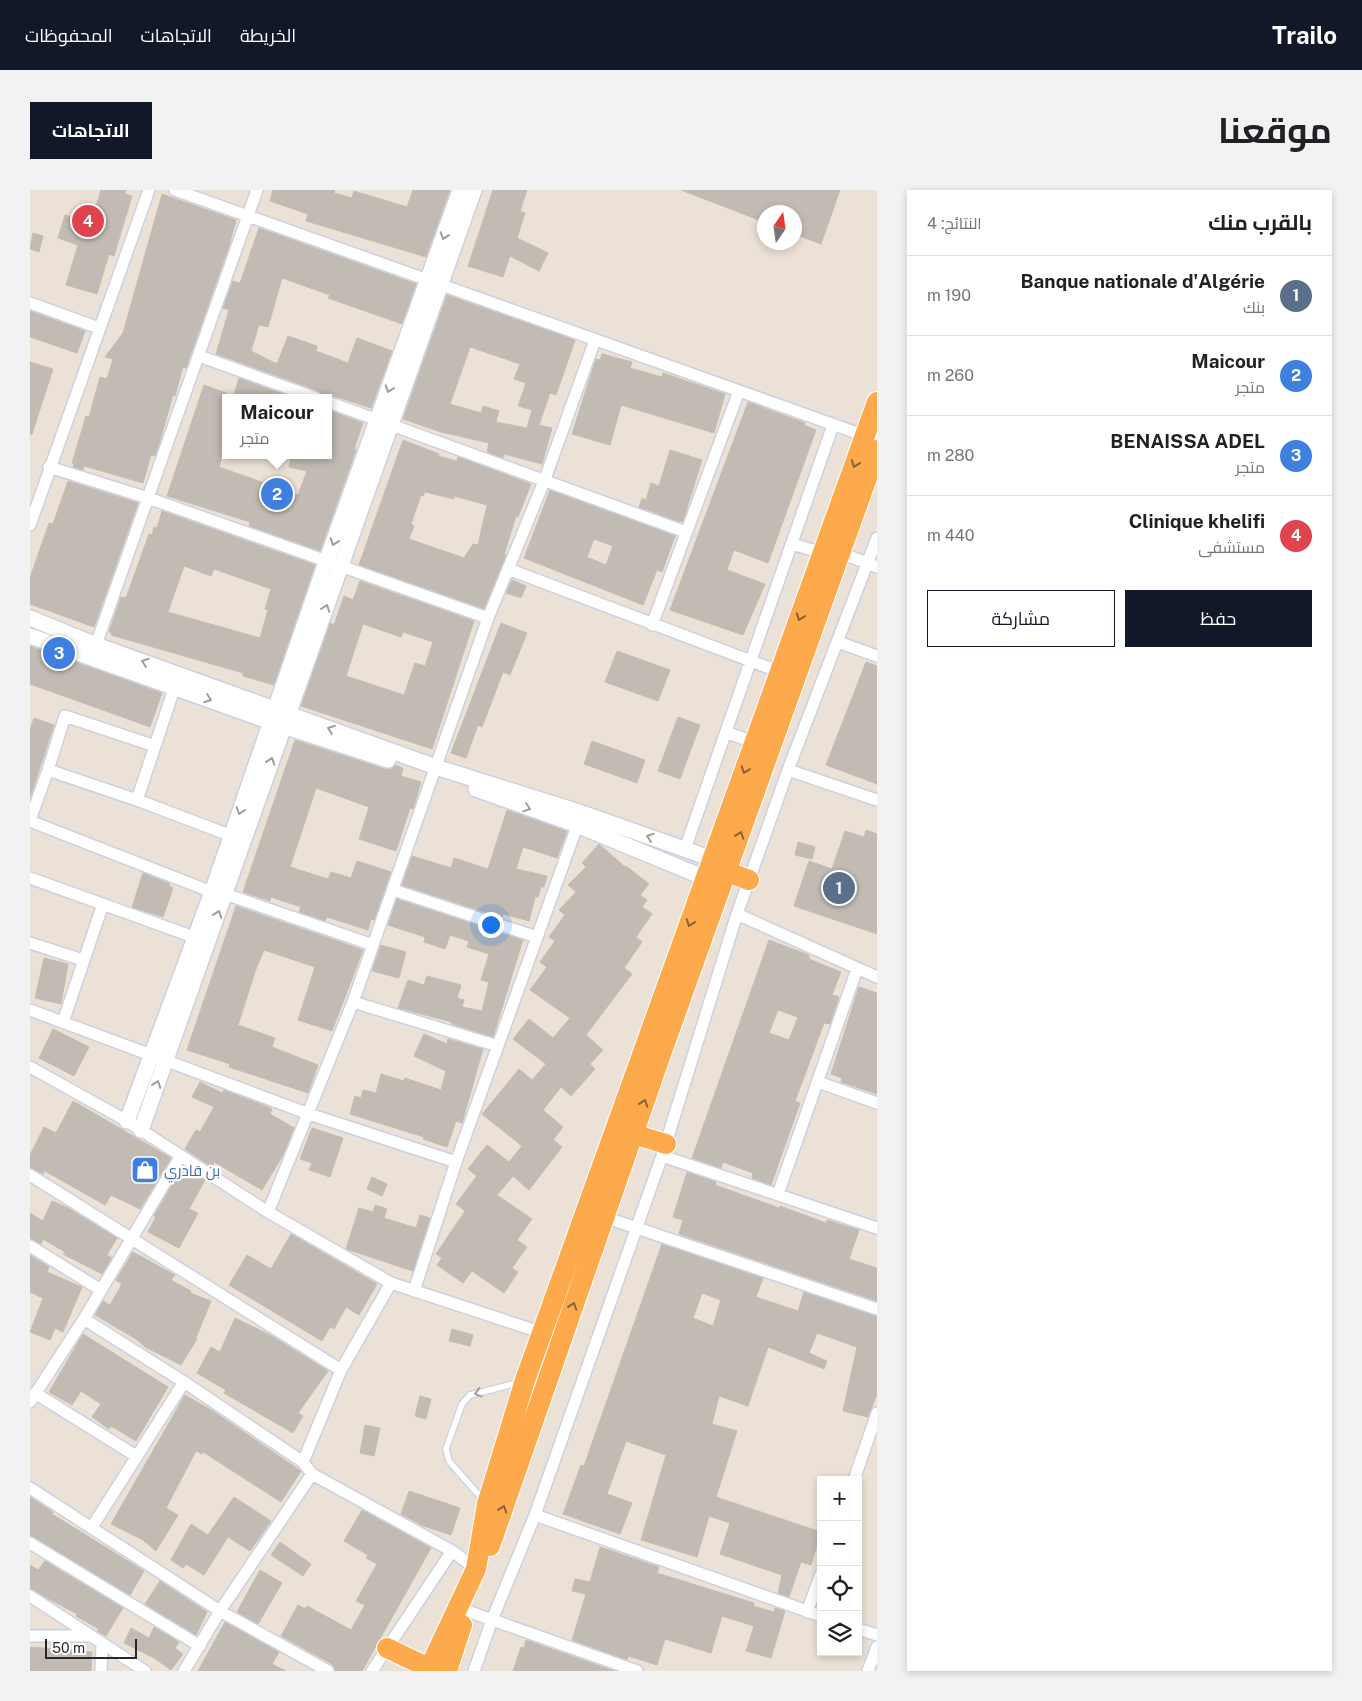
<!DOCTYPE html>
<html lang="ar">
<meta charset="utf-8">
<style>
body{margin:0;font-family:"Public Sans",Cairo,sans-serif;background:#f2f2f2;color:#202124;direction:rtl}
.controls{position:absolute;right:15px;bottom:15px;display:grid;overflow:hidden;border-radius:0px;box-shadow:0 2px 8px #0003}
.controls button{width:45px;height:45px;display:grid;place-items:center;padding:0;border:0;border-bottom:1px solid #e0e0e0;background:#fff;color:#202124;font:25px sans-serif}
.compass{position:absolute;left:727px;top:15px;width:45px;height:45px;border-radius:50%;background:#fff;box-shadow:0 2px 8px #0003;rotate:13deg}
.scale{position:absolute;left:15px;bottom:12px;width:92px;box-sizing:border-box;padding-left:5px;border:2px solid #272727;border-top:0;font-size:14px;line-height:18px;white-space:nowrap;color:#272727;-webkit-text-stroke:4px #fff;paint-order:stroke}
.you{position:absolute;left:460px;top:734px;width:18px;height:18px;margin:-12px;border:4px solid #fff;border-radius:50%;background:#1a73e8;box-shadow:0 0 0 8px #1a73e833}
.badge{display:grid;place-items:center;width:32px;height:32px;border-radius:50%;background:#111827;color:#fff;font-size:16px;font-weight:700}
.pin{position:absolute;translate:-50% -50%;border:2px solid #fff;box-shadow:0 1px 5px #0006}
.popup{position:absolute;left:192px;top:204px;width:110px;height:65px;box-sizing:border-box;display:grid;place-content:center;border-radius:0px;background:#fff;filter:drop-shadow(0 1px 4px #0005);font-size:16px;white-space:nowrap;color:#757577}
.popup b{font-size:19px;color:#202124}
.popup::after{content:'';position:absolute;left:50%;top:100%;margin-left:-10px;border:10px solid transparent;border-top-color:#fff}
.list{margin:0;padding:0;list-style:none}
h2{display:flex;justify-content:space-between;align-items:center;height:65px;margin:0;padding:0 20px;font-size:21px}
h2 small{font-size:16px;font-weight:400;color:#757577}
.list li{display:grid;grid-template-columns:32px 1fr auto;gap:15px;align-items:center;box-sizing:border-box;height:80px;padding:0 20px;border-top:1px solid #e0e0e0}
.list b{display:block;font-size:19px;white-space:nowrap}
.list p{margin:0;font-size:16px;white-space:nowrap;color:#757577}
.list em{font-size:16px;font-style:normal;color:#757577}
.actions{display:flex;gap:10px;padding:15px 20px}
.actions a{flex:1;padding:11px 0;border:1px solid #111827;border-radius:0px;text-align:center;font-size:18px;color:#111827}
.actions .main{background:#111827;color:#fff}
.icon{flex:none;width:28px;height:28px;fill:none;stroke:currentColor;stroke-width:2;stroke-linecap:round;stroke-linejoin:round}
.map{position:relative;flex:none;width:847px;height:1481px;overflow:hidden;direction:ltr;border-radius:0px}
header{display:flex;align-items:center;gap:30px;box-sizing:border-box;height:70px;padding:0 25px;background:#111827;color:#fff}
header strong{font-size:24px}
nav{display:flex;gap:28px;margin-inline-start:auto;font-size:18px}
.intro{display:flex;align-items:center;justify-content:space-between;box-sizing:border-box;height:120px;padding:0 30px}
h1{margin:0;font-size:35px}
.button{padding:12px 22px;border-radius:0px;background:#111827;color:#fff;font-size:18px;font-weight:700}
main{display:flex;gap:30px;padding:0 30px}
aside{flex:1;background:#fff;border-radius:0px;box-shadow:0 2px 8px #0003}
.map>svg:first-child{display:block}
.building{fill:#c2bbb4;stroke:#c6bdb0;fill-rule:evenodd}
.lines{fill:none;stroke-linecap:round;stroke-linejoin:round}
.service-casing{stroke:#ccd1e2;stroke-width:8}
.minor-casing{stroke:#ccd1e2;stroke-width:14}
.tertiary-casing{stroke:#ccd1e2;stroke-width:18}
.trunk-casing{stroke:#fff;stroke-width:22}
.service{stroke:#fff;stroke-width:5.5}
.minor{stroke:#fff;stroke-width:11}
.tertiary{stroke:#fff;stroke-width:15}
.trunk{stroke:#fdaa4c;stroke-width:20}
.oneway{stroke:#9e9e9e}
.oneway2{stroke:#876238}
.labels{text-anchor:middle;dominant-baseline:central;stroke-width:4.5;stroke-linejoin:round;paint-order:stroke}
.shop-label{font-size:15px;fill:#366cbe;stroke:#fff;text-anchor:start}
</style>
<header>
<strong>Trailo</strong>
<nav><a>الخريطة</a><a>الاتجاهات</a><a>المحفوظات</a></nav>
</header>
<div class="intro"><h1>موقعنا</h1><a class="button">الاتجاهات</a></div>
<main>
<aside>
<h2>بالقرب منك<small>النتائج: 4</small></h2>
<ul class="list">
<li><span class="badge" style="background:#5c6f8a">1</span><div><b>Banque nationale d'Algérie</b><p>بنك</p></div><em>190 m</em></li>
<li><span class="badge" style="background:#3f7fe0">2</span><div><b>Maicour</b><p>متجر</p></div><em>260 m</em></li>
<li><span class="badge" style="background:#3f7fe0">3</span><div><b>BENAISSA ADEL</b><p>متجر</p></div><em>280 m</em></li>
<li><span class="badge" style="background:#e0444e">4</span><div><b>Clinique khelifi</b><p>مستشفى</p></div><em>440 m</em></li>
</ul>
<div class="actions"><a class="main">حفظ</a><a>مشاركة</a></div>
</aside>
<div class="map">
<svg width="847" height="1481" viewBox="0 0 847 1481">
<rect width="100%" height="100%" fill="#ebe1d6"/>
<path class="building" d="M71 0H96L95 4 102 6 84 66 79 64 67 104 36 95 48 55 28 48 35 25 61 33Z
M243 0H305L304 3 322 8 324 1 377 17 383 0H420L396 67 276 31 278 24 240 11Z
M463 0H497L490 21 495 23 487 48 518 63 509 81 480 66 473 87 438 76Z
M651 0H810L791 54 764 44V22H734V32Z
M132 4 206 30 199 56 156 178 153 177 145 206 143 205 130 251 125 266 121 265 113 293 54 276 53 280 43 277 44 274 42 273 56 226 59 227 70 187 77 189 83 169 75 167 93 143Z
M229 38 386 94 372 134 298 108 300 105 252 88 238 137 229 135 221 161 247 174 258 146 287 156 286 161 318 173 327 148 362 161 341 218 301 205 293 206 289 201 186 164 199 120 193 118 203 91 210 93Z
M3 43 13 46 9 62 0 59Z
M417 105 545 150 526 205 520 203 509 235 522 238 512 274 474 264 473 268 457 262 459 253 411 242 373 229ZM440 157 490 174 484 189 496 193 488 216 502 220 497 238 466 232 469 221 453 216 451 223 420 214Z
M0 121 55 141 47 163 0 147Z
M572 164 602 172 600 178 632 187 633 183 695 204 684 243 591 215 580 255 542 244 566 169 570 170Z
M0 172 23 179 2 244H0Z
M209 188 263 208H203Z
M174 195 196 203V253L189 277 268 305 277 281 259 277 262 265H298V220L333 233 324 259 326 260 290 361 219 336 220 332 137 306Z
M718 212 775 233 774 235 786 240 738 373 704 360 697 380 735 394 713 445 640 420Z
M373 250 409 264 408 266 427 271 428 267 431 268 501 294 488 327 486 326 474 365H476L454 419 329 375ZM395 302 424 309V306L457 315 448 355 443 354 434 368 379 349 384 336 381 334 391 305 393 306Z
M640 260 672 270 653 331 650 332 609 317 612 308 616 310 621 293 629 296Z
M38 291 108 313 64 437 0 414V388L19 333 23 334Z
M520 300 645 346 632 382 627 380 613 415 494 368ZM564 349 583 356 576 375 557 367Z
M132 321 285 375 244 495 213 486V483L81 445 82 443 79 442 91 407 96 408 119 344 122 345 124 337 127 338ZM154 376 181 386 184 379 241 399 235 419 238 420 230 448 138 422Z
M482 390 496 396 491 408 476 403Z
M330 391 444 431 402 559 271 516 300 433 304 435 314 406 323 410ZM333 434 371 447 373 442 403 452 395 476 385 473 374 505 316 486Z
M471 433 497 443 480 485 473 482 452 537 448 535 436 568 421 563Z
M0 456 132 503 120 537 0 494Z
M587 461 640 480 628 511 575 492Z
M836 472 847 476V594L796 575Z
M648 527 670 535 650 589 628 581Z
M4 528 24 535 0 608V540Z
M265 550 355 579H360L365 575 373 578 371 586 391 592 383 619 380 618 366 661 329 649 339 617 286 598 260 677 298 689 301 682 321 688 327 671 361 682 344 730 341 729 338 740 297 727 295 731 269 722 271 717 241 707 240 711 213 702Z
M562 551 615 570 607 593 554 574Z
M477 620 537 641 527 668 493 657 486 679 517 686 514 697H511L508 707H505L499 731 473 724 472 728 372 695 382 666 421 678 424 668 458 679Z
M836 640 847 644V744L764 716 779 671 802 679 815 641 834 647Z
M768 652 785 657 782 669 765 665Z
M569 654 595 677 596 676 619 694 610 705 617 710 612 717 622 724 606 747 612 752 594 778 602 784 556 845 573 860 560 874 565 879 541 906 531 897 513 920 533 937 523 950 532 957 499 1000 483 986 467 1005 502 1029 487 1050 497 1057 482 1078 488 1082 474 1103 442 1081 433 1093 407 1075 412 1068 406 1064 435 1021 426 1014 447 986 438 979 457 955 479 972 492 956 452 924 489 879 502 890 516 874 483 849 499 829 523 848 540 828 500 800 517 777 510 772 525 751 519 747 535 725 529 720 546 702 538 695 556 677 552 673Z
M113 683 140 694 139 696 143 698 133 727 102 717Z
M367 709 493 750 463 847 422 834V832L368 818 378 790 394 795 397 786 431 795 427 808 434 810 432 817 452 821 459 792 451 790 459 764 437 757 439 751 420 745 415 759 394 752 395 747 358 735Z
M206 716 333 760 302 841 268 830 285 777 234 760 226 779 208 835 245 848 242 857 288 875 278 903 199 877 200 874 157 860Z
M739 750 779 765V769L811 782 802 805 809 807 800 834 794 833 774 887 765 911 770 913 741 995 722 988 723 983 693 972 691 978 662 968ZM748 820 768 827 759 850 739 843Z
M351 755 376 762 369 788 342 781Z
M14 768 38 774 31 814 5 808Z
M829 797 847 803V904L811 892 812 888 801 884Z
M23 839 59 857 44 886 9 868Z
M394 844 417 854 418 849 453 859 432 933 426 931 417 957 393 949 394 947 320 924 325 906 331 908 333 900 346 903 351 884 374 891 375 888 411 900 416 881 384 866Z
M170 892 192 903 194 900 238 917 242 919 240 924 264 938 253 965 232 1000 184 972 182 977 155 959 166 940 170 942 184 917 162 907Z
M43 911 141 968 110 1019 81 1005 75 1015 15 981 13 984 0 978V965L14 937 26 943Z
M282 938 313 948 300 987 279 980 282 973 270 969Z
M153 976 175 990 159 1019 168 1023 149 1058 118 1042 126 1027 124 1026Z
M657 982 686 992 685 995 749 1018 750 1016 796 1033 797 1030 829 1040 819 1069 847 1078V1111L649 1044 653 1030 643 1027Z
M342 987 357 994 352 1006 337 999Z
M22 1011 38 1018 87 1048 77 1065 82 1068 72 1084 33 1064 35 1062 13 1049 11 1054 0 1049V1023L13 1031Z
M345 1015 357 1019 354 1028 386 1038 390 1025 400 1028 383 1081 316 1059 329 1018 343 1022Z
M261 1044 347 1094 329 1125 316 1117 304 1139 300 1137 292 1151 199 1095 217 1065 241 1079Z
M632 1054 733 1088 726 1107 768 1121 774 1102 847 1126V1204L838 1227 813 1221 827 1157 787 1143 779 1163 797 1171 794 1179 738 1157 718 1216 689 1206 682 1234 707 1241 686 1307 791 1342 781 1375 771 1372 759 1407 748 1403 752 1385 690 1364 700 1333 679 1326 667 1367 611 1350 636 1265 596 1251 577 1304 602 1313 590 1344 533 1324 551 1275 554 1276ZM672 1103 691 1110 683 1136 663 1128Z
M103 1062 145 1085 141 1090 161 1101 160 1103 181 1111 166 1148 167 1149 151 1175 115 1157 106 1149 65 1125 73 1111 80 1115 92 1094 86 1090Z
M0 1065 19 1077 17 1082 52 1097 33 1142 25 1138 20 1150 0 1142 13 1108 0 1102Z
M205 1128 242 1146 298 1181 268 1223 273 1226 263 1243 194 1203 196 1200 167 1183 181 1157 190 1162Z
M422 1139 443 1145 440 1156 419 1151Z
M53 1144 138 1197 106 1251 81 1236 79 1239 62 1227 71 1214 51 1201 42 1215 19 1202Z
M155 1205 183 1221 271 1281 251 1312 173 1262 172 1264 166 1261 136 1318 148 1325 126 1361 113 1350 81 1334Z
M390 1206 401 1209 396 1229 385 1226Z
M335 1235 350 1238 344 1266 330 1263Z
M379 1301 430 1318 421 1345 391 1335 371 1324Z
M0 1307 23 1322 22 1324 114 1381 100 1405 0 1346Z
M204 1307 241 1331 220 1361 198 1347 174 1385 156 1374 153 1378 141 1370 161 1334 178 1345Z
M332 1320 401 1358 332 1481H305L302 1474 251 1446 268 1415 275 1419 277 1416 321 1440 335 1415 326 1411 347 1374 336 1368 338 1365 314 1351Z
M250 1352 281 1374 273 1386 241 1365Z
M570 1357 629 1377 627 1383 724 1413 723 1416 744 1422 745 1418 755 1421 741 1468 716 1461 724 1436 692 1426 681 1463 635 1449 627 1475 598 1466 597 1470 542 1450 556 1404 542 1401 545 1389 560 1392Z
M15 1371 93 1418 76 1446 67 1441 69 1439 46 1426 47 1424 0 1399V1375L8 1380Z
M230 1380 252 1393 228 1434 207 1422Z
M130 1391 177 1422 166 1445 115 1414Z
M195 1432 249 1462 242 1474 256 1481H168Z
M124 1437 149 1452 145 1458 153 1464 141 1480 124 1468 94 1453 101 1438 119 1448Z
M496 1450 584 1481H483L491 1457 494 1458Z
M0 1457 62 1462 61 1481H0Z"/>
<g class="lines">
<defs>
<path id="service" d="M454 1311 419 1271 416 1259 432 1214 440 1205 491 1192"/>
<path id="minor" d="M145 0 847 250
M0 113 69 138
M169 166 286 208
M298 212 656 342
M19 277 118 308 458 428
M0 335 119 0
M762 354 793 363
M811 363 847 377
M478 379 750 482
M622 435 709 201
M808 452 847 466
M63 463 227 0
M147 490 107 610 202 646
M696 542 725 553
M758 580 847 610
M107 610 18 580 35 526 125 556
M0 630 18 580
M0 631 182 702 195 704 343 755
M655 659 803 235
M0 688 172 750
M363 700 507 747
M707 724 847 787
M0 753 53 770
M323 812 468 856
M0 820 279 924 426 972
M33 832 73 714
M0 877 97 931 238 1022 361 1093 516 1144
M788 892 847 913
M632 966 847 1038
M150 967 54 1129 154 1192 273 1272 282 1284 422 1361 446 1379
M0 985 311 1180
M748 1004 827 779
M238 1022 323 812 458 428 515 289 565 150
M574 1027 847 1119
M0 1056 71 1100
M384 1101 426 972 550 628
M5 1203 106 1266
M0 1212 54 1129
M273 1272 311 1180 361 1093
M824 1290 847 1223
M0 1298 190 1421 298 1481
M505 1325 791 1426
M62 1337 154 1192
M0 1353 170 1456
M0 1406 115 1481
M437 1421 607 1481
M777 1422 791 1384
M828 1439 847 1445
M0 1446H60
M71 1481 72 1454
M154 1481 190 1421 282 1284
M342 1481 422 1361
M444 1481 462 1430 505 1325 632 966 707 724 758 580 847 348
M838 1481 847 1457"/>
<path id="tertiary" d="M0 428 66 455 406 577 552 623 691 672
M0 446 241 532 358 570
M446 599 547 635 685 692
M97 931 182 702 296 372 430 0
M111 940 444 0"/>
<path id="trunk" d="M697 682 719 690
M603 944 636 954
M460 1356 630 867 847 260
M357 1458 399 1478
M398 1481 446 1379 457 1314 495 1190 847 212
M417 1481 432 1435"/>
</defs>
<use href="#service" class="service-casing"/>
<use href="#minor" class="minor-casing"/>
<use href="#tertiary" class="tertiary-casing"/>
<use href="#trunk" class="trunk-casing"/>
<use href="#service" class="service"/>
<use href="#minor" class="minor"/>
<use href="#tertiary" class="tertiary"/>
<use href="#trunk" class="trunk"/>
</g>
<defs><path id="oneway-chevron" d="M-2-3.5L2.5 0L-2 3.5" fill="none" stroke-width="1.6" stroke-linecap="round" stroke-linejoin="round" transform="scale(1.25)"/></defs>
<g class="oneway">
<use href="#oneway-chevron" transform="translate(414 46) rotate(109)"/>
<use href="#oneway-chevron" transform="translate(359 199) rotate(110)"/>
<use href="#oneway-chevron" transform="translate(304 352) rotate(110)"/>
<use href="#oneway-chevron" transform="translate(296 418) rotate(-70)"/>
<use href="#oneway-chevron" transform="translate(115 472) rotate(-161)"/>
<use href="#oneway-chevron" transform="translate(178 509) rotate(20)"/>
<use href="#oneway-chevron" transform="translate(301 539) rotate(-160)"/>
<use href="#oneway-chevron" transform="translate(241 571) rotate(-71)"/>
<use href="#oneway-chevron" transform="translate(497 618) rotate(19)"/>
<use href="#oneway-chevron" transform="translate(210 621) rotate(109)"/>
<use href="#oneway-chevron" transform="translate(620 647) rotate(-161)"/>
<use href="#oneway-chevron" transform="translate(188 724) rotate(-70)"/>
<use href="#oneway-chevron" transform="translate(127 894) rotate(-70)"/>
<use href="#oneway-chevron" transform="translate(448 1203) rotate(165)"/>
</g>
<g class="oneway2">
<use href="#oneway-chevron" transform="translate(825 274) rotate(110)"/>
<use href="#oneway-chevron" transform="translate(770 427) rotate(110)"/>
<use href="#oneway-chevron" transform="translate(715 580) rotate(110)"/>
<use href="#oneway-chevron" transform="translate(710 645) rotate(-71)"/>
<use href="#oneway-chevron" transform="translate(660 733) rotate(110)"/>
<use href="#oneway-chevron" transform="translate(614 913) rotate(-71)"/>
<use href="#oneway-chevron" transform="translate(543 1116) rotate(-71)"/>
<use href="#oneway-chevron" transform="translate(473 1319) rotate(-71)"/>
</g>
<defs>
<symbol id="shop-square" viewBox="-11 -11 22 22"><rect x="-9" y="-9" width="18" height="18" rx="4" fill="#3f7fe0" stroke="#fff"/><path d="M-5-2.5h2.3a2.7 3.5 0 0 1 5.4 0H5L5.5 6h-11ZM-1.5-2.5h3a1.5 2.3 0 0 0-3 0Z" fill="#fff"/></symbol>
</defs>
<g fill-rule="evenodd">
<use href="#shop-square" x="99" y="964" width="32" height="32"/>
</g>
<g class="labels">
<g class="shop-label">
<text x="134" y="980">بن قادري</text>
</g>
</g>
</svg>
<div class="controls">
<button>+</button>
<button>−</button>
<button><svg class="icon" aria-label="locate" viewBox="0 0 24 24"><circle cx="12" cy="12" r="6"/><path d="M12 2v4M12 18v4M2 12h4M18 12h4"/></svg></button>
<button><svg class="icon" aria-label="layers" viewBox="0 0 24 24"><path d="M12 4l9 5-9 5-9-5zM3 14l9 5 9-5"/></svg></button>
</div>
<svg class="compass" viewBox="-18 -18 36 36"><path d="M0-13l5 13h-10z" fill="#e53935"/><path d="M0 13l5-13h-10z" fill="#757577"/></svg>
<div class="scale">50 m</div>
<div class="you"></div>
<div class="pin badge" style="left:809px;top:698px;background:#5c6f8a">1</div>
<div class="pin badge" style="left:247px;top:304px;background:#3f7fe0">2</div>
<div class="popup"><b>Maicour</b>متجر</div>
<div class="pin badge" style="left:29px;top:463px;background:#3f7fe0">3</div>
<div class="pin badge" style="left:58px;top:31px;background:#e0444e">4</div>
</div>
</main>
